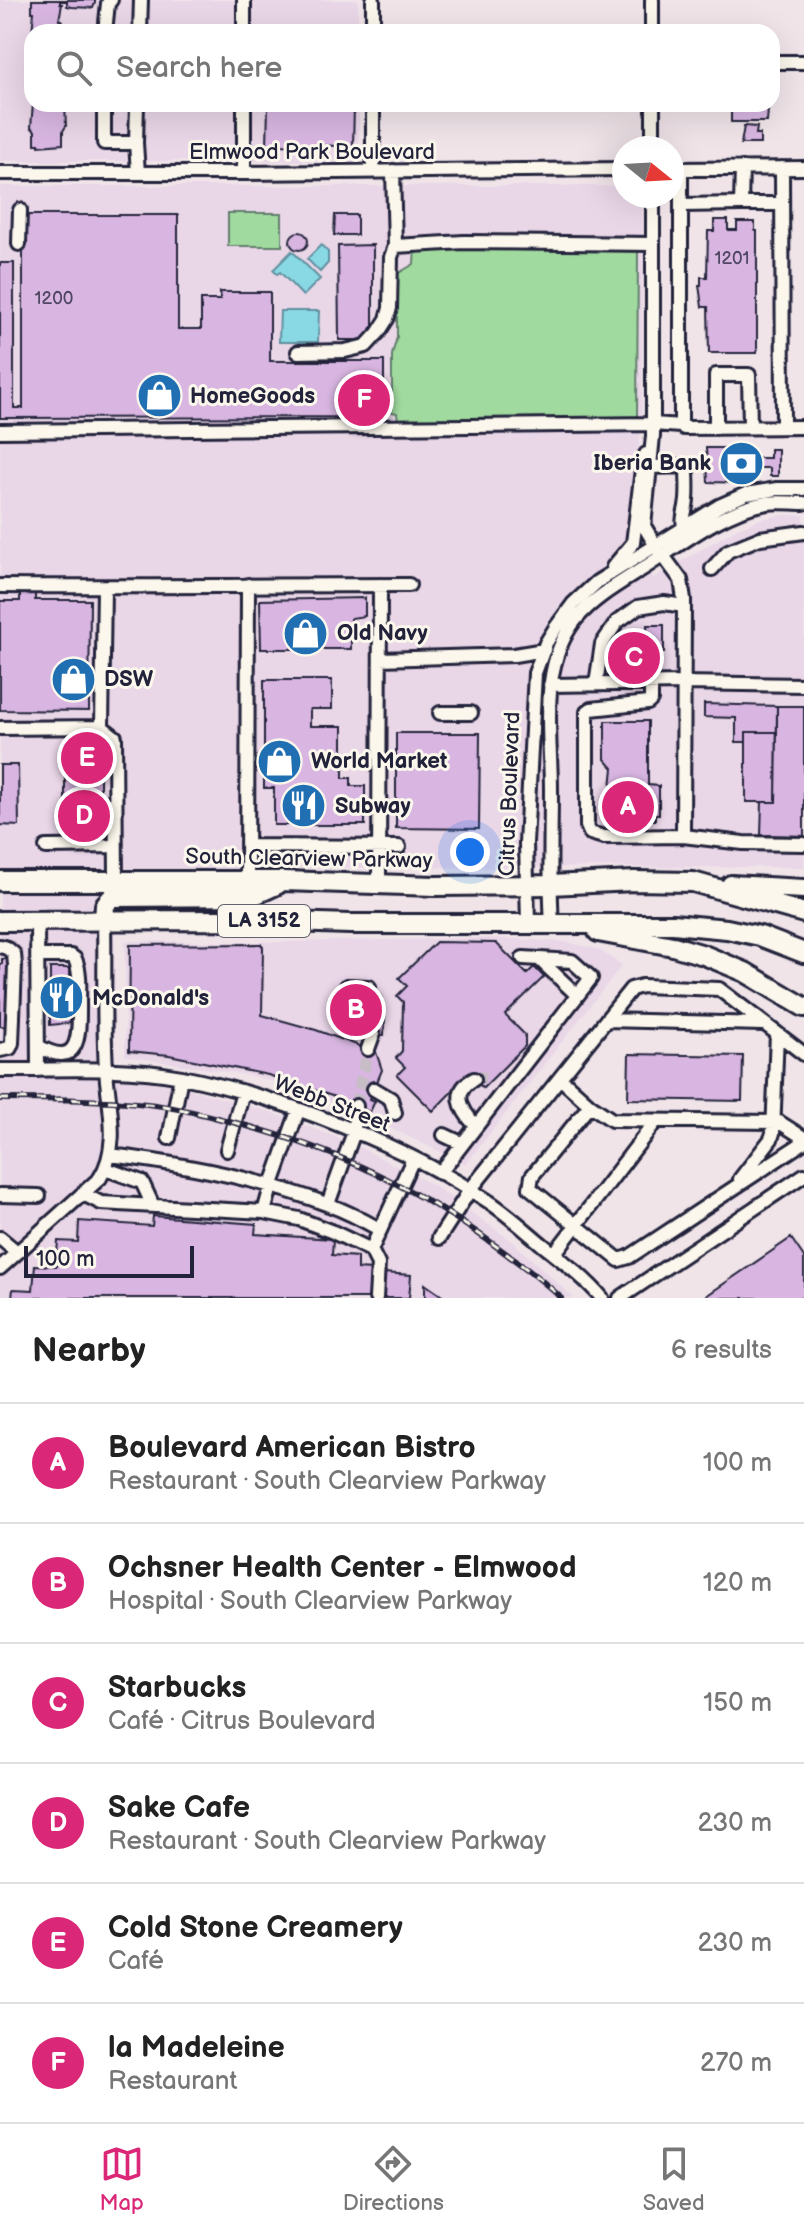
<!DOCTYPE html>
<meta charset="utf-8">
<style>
body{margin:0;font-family:"Balsamiq Sans",sans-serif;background:#f2f2f2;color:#222}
.compass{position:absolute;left:612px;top:136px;width:72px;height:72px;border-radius:50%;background:#fff;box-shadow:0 8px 32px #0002;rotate:108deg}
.scale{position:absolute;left:24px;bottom:20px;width:170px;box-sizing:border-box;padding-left:8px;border:4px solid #22223b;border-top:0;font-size:22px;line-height:28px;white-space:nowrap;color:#22223b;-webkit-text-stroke:6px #fbf7ec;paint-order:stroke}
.you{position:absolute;left:470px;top:852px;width:28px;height:28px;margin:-20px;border:6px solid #fff;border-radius:50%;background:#1a73e8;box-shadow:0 0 0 12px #1a73e833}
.badge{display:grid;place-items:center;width:52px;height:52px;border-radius:50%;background:#db2777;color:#fff;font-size:26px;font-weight:700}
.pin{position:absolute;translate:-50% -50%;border:4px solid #fff;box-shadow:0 2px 8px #0006}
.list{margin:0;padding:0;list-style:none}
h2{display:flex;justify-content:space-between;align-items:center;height:104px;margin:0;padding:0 32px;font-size:34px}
h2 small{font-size:26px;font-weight:400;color:#767676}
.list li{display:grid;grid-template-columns:52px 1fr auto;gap:24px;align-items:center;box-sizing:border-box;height:120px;padding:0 32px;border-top:2px solid #e0e0e0}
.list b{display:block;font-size:30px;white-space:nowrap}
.list p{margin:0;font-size:26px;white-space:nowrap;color:#767676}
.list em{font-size:26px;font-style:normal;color:#767676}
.icon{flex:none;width:44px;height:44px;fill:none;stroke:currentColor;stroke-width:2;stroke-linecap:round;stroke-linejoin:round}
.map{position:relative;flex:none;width:804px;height:1298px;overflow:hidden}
.search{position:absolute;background:#fff;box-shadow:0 8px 32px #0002;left:24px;right:24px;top:24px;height:88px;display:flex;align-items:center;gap:20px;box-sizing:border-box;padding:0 28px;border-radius:24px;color:#767676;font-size:30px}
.sheet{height:824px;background:#fff}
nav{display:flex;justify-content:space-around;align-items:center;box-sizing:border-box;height:112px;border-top:2px solid #e0e0e0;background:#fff;font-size:22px;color:#767676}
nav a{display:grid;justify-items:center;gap:4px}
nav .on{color:#db2777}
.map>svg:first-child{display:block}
.built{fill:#e9d6e7}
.green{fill:#a1da9f;stroke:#627e6d;stroke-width:2}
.water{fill:#89d9e4;stroke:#6090a0;stroke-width:2}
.building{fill:#d8b6e1;stroke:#22223b;stroke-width:2}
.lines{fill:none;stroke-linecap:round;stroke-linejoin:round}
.minor-tunnel{stroke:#c7bdc6;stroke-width:12;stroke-dasharray:12 6;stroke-linecap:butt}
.minor-casing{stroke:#22223b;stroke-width:18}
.highway-casing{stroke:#22223b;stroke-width:24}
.minor{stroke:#fbf7ec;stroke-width:12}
.highway{stroke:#fbf7ec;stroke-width:18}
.rail-casing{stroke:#22223b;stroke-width:6}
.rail{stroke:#fbf7ec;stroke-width:3;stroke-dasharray:9;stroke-linecap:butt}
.labels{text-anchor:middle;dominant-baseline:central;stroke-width:6;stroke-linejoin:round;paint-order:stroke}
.number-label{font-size:18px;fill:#504764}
.shield{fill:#fbf7ec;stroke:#636270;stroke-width:2}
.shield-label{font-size:20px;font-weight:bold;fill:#22223b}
.street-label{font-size:22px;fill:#22223b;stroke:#fbf7ec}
.poi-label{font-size:22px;font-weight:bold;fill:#22223b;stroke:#fbf7ec;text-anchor:start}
</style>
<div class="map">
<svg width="804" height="1298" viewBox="0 0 804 1298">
<rect width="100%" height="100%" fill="#f0e4e9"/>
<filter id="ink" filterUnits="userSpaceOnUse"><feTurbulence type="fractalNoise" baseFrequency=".0125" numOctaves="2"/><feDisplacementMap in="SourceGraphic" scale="16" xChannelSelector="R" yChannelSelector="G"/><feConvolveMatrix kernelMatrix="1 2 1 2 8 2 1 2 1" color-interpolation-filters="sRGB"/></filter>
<g filter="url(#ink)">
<path class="built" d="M0 0H358V32H32V104H359V161H0Z
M0 186H624V196H643L642 419 628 541 653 578 738 528 761 519 784 515H804V867L114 868 115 1077 183 1087 270 1112 354 1144 436 1187 512 1241 574 1298H0Z
M493 938 567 942 597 949 622 965 466 1164 369 1118 309 1093 254 1076 125 1056V941L279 942Z"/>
<path class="green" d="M228 213H282V246H228Z
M415 247H638L637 417 398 422 397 413 392 412V355L397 337V274L414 264Z"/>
<path class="water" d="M321 245 328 252V263L320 272 307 259Z
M292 251 320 279 303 296 280 272 277 274 273 270Z
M280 311H319L318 342H279Z"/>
<path class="building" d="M32 0H95V3L93 8 72 7 67 6V1H60V4H62L59 20H62L61 32H32L34 12H32Z
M33 104H65L66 126 63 131V144L39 146V144H35V131L31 127Z
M268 106 354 107 353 146 267 145Z
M731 109 768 110 767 122H731Z
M744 126 757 127 756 134H760V144H741Z
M23 215H178V329H201V300H220V292H270V361H384V417L0 418V263H14V408H23Z
M335 215H357V235H334Z
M714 220H728V230H737V222H755V231H757V353H709L708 307H702L699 285H701V277H707L708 231H714Z
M290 241a9 9 0 1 1 18 0a9 9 0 1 1-18 0Z
M373 245V329L363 340H339L338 246Z
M706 448H747V456H752V458H770V449H778V476H770V468H752V470H747L748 483 708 482Z
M20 592H35V600H90L89 711 0 710V601H20Z
M365 598V616L351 618V649H261L260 600Z
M647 625H664V653H659V665L616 666 617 650 648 652Z
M264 680H332V709H310V726H343V778H351V786H365V825H274V788H264Z
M704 704 777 706V732H746V742H736V718L704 717Z
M777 706H804V836L761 835 762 802H776Z
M605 721H648V785L659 786V814H655V820H611L609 806 613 768 605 759Z
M746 732H777L776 802H746Z
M396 733H480L479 829 396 828Z
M75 746H100V828H65V772H75Z
M0 765H18L19 826 0 825Z
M436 942 496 943 527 974 534 967 544 977 505 1015 525 1035V1046L483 1088 469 1074 433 1111 397 1075 405 1067 396 1058 402 1051 403 1002 397 996 407 986 399 978Z
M261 944 263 947 262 1015 316 1030 376 1052 382 1070 370 1099 375 1101 370 1112 332 1096 268 1075 169 1055 129 1051 130 945Z
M2 959H10L9 1027 0 1026V964H2Z
M50 968H69V984H72L70 1023 50 1025Z
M353 1016 385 1017 384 1035 352 1034Z
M629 1054 743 1056 742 1101 628 1099Z
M153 1216 256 1224 255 1234 333 1239 332 1255 357 1257V1269L372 1270 370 1298H12L13 1289 33 1290 35 1265 56 1266 58 1241 78 1242 79 1221 152 1226Z
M791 1238 804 1257V1298H703Z
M383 1273 411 1275 409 1298H381Z
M425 1284 445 1298H425Z"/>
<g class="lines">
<path class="minor-tunnel" d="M474 1079 481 1077 491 1080
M356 1106 368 1049"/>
<defs>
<path id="minor" d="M373 0V32
M652 0V32
M105 32 108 3 111 0
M140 32 141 0
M244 32V0
M772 62H804
M104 104V143H136L138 173
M653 104V148
M136 143 137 104
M681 168V426L684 428 804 427
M742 168 741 204H782
M782 168 783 427
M672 169 804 168
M373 172V104
M0 173H244L624 169
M244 173V104
M653 196V436L644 526 656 546 681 580 684 599 683 836 743 843 804 844
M681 205 741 204
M19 244 20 210
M395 246 464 242 653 244
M298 352 345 351 366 346 378 333 387 319 390 308 391 257 395 246 393 171
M716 428V375H749L750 427
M0 431 653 424 681 426
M651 467 687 466C687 477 688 489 687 500 686 512 680 521 686 532
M613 567 633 543 643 461 646 454
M712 569 728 551 760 538 804 532
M0 586C136 587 272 585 409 585
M104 587 102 727 115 737 116 881
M380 659 514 655 544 650
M596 684 602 644 617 622 638 607 664 603 684 606
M651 684V700L648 703 591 709 587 712V826L590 833 604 837 683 836
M550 685 684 683 804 685
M440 713H471
M0 728 102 727
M247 846 399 847
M46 847 115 846
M247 881 248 585
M379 884 380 585
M37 920 38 1070
M528 923 526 843 535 673 546 643 556 627 573 604 597 582 719 506 746 494 777 489H804
M552 924C549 879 551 835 551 790 551 733 538 667 576 619 598 593 632 577 659 558 691 536 729 509 767 503 779 501 792 503 804 503
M0 946 7 948 14 954 15 965 12 1043 10 1048 0 1050
M539 959 577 995
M347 986 369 987
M374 1017V1000
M606 1020 763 1024
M38 1046C81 1071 79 1033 79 1003 79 989 81 972 75 959L71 956H38
M368 1049 373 1035
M0 1070C60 1070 123 1066 182 1077 283 1097 406 1146 491 1203 510 1216 526 1231 543 1245 564 1262 585 1278 602 1298
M560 1078 590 1105 532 1176 530 1188 619 1260 629 1257 804 1142
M474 1079C451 1091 461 1110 475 1125
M374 1089 391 1099 395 1113
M590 1105 612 1120 779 1122 804 1138
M444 1135 461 1143
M169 1138 181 1077
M227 1150 243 1092
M110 1155C184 1164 259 1178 329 1205 346 1211 363 1220 379 1229
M106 1169 142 1182 153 1206
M440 1173 591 978 572 961 523 958
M740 1179 771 1139 773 1133 777 1033
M83 1194 101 1203 264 1212 299 1219 333 1232 371 1250 413 1159
M0 1195 39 1196
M328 1204 354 1132 356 1106
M264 1212 271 1187 298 1111
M0 1238 17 1252
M439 1238 470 1190 631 989 642 986 719 989 804 1054
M371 1250 378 1264 376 1298
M554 1254 656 1121
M0 1268 100 1178C121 1144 108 1106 106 1069 103 1020 105 969 104 920
M620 1298 804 1175"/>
<path id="highway" d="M0 881H284L435 886 550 885 634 881 693 882 804 913
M731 885 804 889
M104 920 105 905 112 897 252 896 278 884
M0 921 229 920 350 924H673L727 929 760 936 804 953
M598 932 673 946 704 955 745 972 804 1007"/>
</defs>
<use href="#minor" class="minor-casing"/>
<use href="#highway" class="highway-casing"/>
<use href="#minor" class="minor"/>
<use href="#highway" class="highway"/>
<defs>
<path id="rail" d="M0 1099C49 1099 98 1099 147 1104 177 1107 207 1115 236 1123 338 1150 420 1189 504 1252 524 1267 544 1281 561 1298"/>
</defs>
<use href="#rail" class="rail-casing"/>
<use href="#rail" class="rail"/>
</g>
</g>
<defs>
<symbol id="shop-disc" viewBox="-11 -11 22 22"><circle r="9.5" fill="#1f6fb2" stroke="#fbf7ec"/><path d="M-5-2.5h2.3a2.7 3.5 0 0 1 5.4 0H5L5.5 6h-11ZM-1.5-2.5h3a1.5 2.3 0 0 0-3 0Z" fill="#fff"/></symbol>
<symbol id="bank-disc" viewBox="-11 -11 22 22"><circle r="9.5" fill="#1f6fb2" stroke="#fbf7ec"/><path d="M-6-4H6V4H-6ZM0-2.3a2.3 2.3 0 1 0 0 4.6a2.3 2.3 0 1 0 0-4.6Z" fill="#fff"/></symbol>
<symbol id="restaurant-disc" viewBox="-11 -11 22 22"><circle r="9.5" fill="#1f6fb2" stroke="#fbf7ec"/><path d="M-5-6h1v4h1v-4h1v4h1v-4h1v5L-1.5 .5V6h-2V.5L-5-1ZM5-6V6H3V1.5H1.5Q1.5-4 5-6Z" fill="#fff"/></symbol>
</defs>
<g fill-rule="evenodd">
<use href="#shop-disc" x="134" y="370" width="51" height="51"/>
<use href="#bank-disc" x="716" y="438" width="51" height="51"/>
<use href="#shop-disc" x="280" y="608" width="51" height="51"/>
<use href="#shop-disc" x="48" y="654" width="51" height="51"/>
<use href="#shop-disc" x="254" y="736" width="51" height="51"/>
<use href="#restaurant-disc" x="278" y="780" width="51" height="51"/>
<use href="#restaurant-disc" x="36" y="972" width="51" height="51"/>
</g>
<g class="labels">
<g class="number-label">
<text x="732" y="258">1201</text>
<text x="54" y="298">1200</text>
</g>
<rect class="shield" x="218" y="905" width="92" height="32" rx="6"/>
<g class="shield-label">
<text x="264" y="921">LA 3152</text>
</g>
<g class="street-label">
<text x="312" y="152">Elmwood Park Boulevard</text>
<text transform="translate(510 794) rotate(-88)">Citrus Boulevard</text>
<text transform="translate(309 859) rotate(1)">South Clearview Parkway</text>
<text transform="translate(332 1104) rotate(21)">Webb Street</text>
</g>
<g class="poi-label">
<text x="190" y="396">HomeGoods</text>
<text x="711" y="463" text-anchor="end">Iberia Bank</text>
<text x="337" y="633">Old Navy</text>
<text x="104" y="679">DSW</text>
<text x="311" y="761">World Market</text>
<text x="335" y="806">Subway</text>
<text x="92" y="998">McDonald's</text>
</g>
</g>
</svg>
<svg class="compass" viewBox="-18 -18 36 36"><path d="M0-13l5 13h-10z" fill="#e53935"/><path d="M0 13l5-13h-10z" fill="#767676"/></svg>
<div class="scale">100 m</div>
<div class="you"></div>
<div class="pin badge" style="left:628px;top:807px">A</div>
<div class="pin badge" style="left:356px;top:1010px">B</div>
<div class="pin badge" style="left:634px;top:658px">C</div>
<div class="pin badge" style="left:84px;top:816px">D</div>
<div class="pin badge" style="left:87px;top:758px">E</div>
<div class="pin badge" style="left:364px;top:400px">F</div>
<div class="search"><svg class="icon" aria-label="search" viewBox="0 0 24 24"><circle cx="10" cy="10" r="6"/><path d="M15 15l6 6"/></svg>Search here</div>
</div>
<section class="sheet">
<h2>Nearby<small>6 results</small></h2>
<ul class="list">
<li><span class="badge">A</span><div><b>Boulevard American Bistro</b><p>Restaurant · South Clearview Parkway</p></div><em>100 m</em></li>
<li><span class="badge">B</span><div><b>Ochsner Health Center - Elmwood</b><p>Hospital · South Clearview Parkway</p></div><em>120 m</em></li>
<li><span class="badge">C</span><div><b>Starbucks</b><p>Café · Citrus Boulevard</p></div><em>150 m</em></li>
<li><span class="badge">D</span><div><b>Sake Cafe</b><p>Restaurant · South Clearview Parkway</p></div><em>230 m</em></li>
<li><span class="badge">E</span><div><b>Cold Stone Creamery</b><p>Café</p></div><em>230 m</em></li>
<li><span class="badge">F</span><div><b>la Madeleine</b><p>Restaurant</p></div><em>270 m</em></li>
</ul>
</section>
<nav>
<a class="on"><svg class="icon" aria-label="map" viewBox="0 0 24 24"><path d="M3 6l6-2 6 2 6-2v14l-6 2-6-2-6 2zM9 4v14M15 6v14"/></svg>Map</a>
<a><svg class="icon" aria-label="directions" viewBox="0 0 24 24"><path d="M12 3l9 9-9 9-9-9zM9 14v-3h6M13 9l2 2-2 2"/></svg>Directions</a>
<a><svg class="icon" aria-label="saved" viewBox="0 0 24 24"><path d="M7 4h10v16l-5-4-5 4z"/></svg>Saved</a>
</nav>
